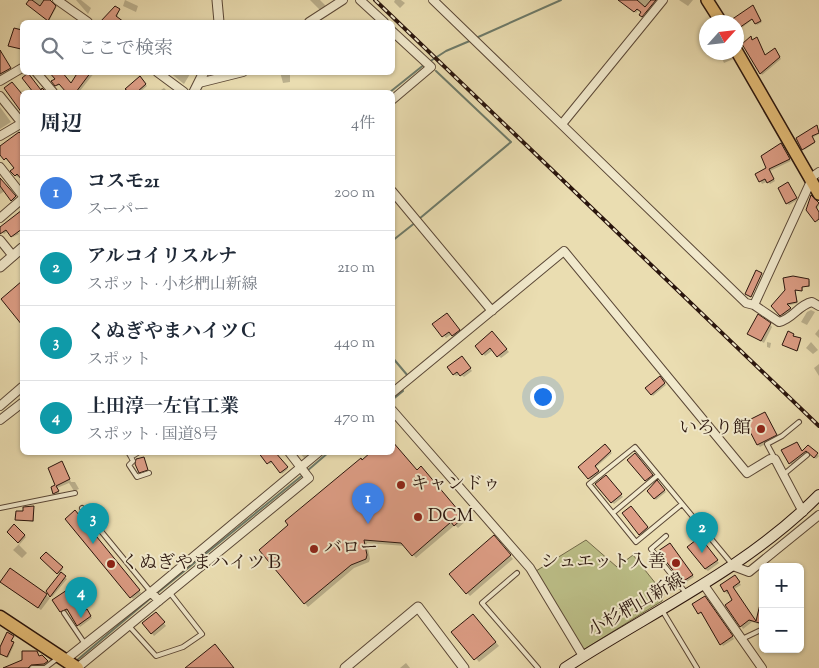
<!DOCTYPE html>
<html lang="ja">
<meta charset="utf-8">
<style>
body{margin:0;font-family:"Sorts Mill Goudy","Noto Serif JP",serif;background:#f2f2f3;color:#1f2937}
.controls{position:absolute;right:15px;bottom:15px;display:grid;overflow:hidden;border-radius:8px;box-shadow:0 1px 4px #0004}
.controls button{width:45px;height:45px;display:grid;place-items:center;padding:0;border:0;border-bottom:1px solid #e0e1e3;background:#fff;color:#1f2937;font:25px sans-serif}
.compass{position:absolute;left:699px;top:15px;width:45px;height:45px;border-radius:50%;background:#fff;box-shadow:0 1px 4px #0004;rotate:63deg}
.you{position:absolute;left:542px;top:396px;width:18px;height:18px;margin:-12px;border:4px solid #fff;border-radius:50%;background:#1a73e8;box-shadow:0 0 0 8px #1a73e833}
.badge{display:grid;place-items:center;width:32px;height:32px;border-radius:50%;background:#8f2418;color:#fff;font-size:16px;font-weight:700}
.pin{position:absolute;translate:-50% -41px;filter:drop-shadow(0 1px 2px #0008)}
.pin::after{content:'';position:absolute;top:26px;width:18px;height:15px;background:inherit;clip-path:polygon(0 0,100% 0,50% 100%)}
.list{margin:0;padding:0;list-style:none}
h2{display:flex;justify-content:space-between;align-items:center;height:65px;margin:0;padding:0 20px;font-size:21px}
h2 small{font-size:16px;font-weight:400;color:#747a83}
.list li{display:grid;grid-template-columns:32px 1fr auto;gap:15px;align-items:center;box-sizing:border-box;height:75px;padding:0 20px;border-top:1px solid #e0e1e3}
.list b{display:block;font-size:19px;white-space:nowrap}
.list p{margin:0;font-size:16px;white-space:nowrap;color:#747a83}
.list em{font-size:16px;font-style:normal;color:#747a83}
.icon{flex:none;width:28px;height:28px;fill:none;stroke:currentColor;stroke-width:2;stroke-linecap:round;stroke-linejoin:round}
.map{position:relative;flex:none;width:819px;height:668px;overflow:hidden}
.search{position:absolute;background:#fff;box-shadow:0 1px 4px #0004;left:20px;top:20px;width:375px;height:55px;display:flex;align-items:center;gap:12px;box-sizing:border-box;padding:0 18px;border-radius:8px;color:#747a83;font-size:19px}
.panel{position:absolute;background:#fff;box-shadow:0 1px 4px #0004;left:20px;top:90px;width:375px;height:365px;border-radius:8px}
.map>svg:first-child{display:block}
.green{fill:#bcbf88;stroke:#736a4a}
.shadow{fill:#0003}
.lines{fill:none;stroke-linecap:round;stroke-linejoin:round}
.stream{stroke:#6d7a69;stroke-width:2}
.building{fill:#dd9d85;stroke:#2a150d}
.service-casing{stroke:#5a4736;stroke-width:6}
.minor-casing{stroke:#5a4736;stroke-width:10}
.tertiary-casing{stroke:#5a4736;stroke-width:11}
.secondary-casing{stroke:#2a150d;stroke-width:12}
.primary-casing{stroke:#2a150d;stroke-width:14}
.trunk-casing{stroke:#2a150d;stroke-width:15}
.service{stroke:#f1e9cc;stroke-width:4}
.minor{stroke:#f1e9cc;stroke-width:8}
.tertiary{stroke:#f1e9cc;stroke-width:9}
.secondary{stroke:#f1e9cc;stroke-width:10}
.primary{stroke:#e5be78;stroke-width:11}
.trunk{stroke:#e5be78;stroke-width:12}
.rail-casing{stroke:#2a150d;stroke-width:4}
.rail{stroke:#f1e9cc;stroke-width:2;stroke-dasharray:5.5;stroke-linecap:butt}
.poi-dot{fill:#8f2418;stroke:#f1e9cc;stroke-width:2}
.labels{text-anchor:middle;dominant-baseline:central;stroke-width:4;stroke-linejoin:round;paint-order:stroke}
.poi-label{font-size:18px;fill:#2a150d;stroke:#f1e9cc;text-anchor:start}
.street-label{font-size:18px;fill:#2a150d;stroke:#f1e9cc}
</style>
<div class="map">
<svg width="819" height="668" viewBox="0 0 819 668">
<rect width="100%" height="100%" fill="#eaddb1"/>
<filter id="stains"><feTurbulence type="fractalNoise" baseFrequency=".004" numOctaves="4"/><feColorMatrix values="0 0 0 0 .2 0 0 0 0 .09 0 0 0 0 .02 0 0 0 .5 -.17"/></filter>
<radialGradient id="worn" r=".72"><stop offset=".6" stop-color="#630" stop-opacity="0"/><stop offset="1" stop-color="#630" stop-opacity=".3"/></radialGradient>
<path class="green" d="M586 540 617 567 633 555 664 594 662 601 583 650 536 571Z"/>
<path class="shadow" d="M30 0H47L56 8 49 21 28 4Z
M76 0H81L91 8 88 14Z
M125 0 138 6 136 12 123 6Z
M310 0H320L326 6 320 10Z
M395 0H401L405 3 400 8 394 2Z
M621 0H652L655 3 646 15 639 9 636 13Z
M679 0H693L688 6Z
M754 8 762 22 757 25 753 19 739 30 736 22 733 20Z
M119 10 117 18 122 22H105Z
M14 29 22 32 21 49 10 46Z
M751 38 753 41H758L766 56 776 51 781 59 762 75 744 44Z
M719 52H731L733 59 724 63Z
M0 58H4L12 70 0 77Z
M80 72H95L79 92H68L61 84 57 86 53 81 71 85Z
M169 72H188L190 74 184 84Z
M280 72H290V82L283 83Z
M140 77 147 86 140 92H131L127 89Z
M164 88 168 92H158Z
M0 107 11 122 0 129Z
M817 127 819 134 812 138 815 143 804 150Z
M19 134 22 137V178L19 175 17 177 12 171 16 169 0 153V148Z
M783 147 791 161 770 171 775 181 770 184 768 181 762 184 757 174 768 168Z
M0 179 16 198 13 201 5 191 0 194Z
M789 185 797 200 789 205 787 203Z
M811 197 819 205 817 209 819 212 818 223Z
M22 212V227L17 231 19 234 13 237 8 231 4 234 0 229Z
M802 278 810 281V287H803V291H795L798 303 787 306 791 310 784 316 772 306 786 290 784 279Z
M22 282V323L3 299Z
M811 310 815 312 807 325 801 322 807 312Z
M449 317 461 333 455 338 452 334 446 338 434 324Z
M770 324 772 327 764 343 749 334Z
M819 329V338L815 334Z
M492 333 509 352 501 358 493 350 485 356 476 346Z
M793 335 801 340 798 351 785 346Z
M767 342 771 343 770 348 767 347Z
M811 342 818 350 813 354 806 348Z
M464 360 472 371 464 377 460 374 456 376 454 374Z
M819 364V376L814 368Z
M660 378 666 385 653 396 647 389Z
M767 416 778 437 760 447 758 445Z
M797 443 803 452 808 446 819 456 816 459 809 453 792 465 790 463Z
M605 446 612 453 595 468 599 473 590 479 580 467Z
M274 452 288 469 282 474 273 462 270 464 261 453Z
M299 452H313L305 459Z
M362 461 424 471 466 521 458 528 455 525 416 558 405 546 367 543 370 559 369 562 354 568 308 607 260 550Z
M62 463 71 482H75L79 489 74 491 69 483 57 488 60 494 56 495 52 488 57 486 50 468Z
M608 479 623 497 614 504 612 502Z
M657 482 666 492 656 500 648 491Z
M34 508V522L17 519 24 513Z
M631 508 649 529 641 535 624 514Z
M77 514 141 593 133 599 131 597Z
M14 526 26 537 19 545 27 553 22 558 13 550 20 543 8 532Z
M497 540 513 559 470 596 467 593Z
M702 541 719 563 708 571 705 569Z
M672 547 694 577 685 583 683 581Z
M46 554 63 569 60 573 67 579 52 597 47 591 60 575 42 558Z
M737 579 741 585 734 589 756 623 760 610 763 611V625L752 622 743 629 727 605 734 601 730 592 727 594 721 585Z
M5 585 46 595 50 598 41 610Z
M69 593 84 612H88L92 618 80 627 70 610 63 613 61 611Z
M706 599 734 639 723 646 703 614 699 613Z
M156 613 166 626 154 636 144 624Z
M476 619 499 646 479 662 453 632Z
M13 637 11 643 14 645 8 658 0 654V650Z
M42 656 48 663 45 665 13 668Z
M406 663 410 668H400Z"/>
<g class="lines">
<path class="stream" d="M476 38 561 0
M429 62 446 51 472 40
M390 92 425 64
M419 219 511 142 436 71
M392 241 416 222
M392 357 408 376
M392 400 403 391
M307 471 329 452
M156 594 304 474
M76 661 152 597"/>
</g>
<path class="building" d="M29 0H32L40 6 44 0H50L56 6 48 21 26 4Z
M618 0H637L645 7 651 0H656L642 17 639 15 641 12 637 9 634 12Z
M753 5 761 21 755 24 752 19 736 30V22H728Z
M115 6 120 9 116 16 124 22H100Z
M14 28 22 30 21 49 8 46Z
M751 36 752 40 757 37 765 55 775 48 780 57 760 74 742 44Z
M0 50 11 68 0 74Z
M49 72H62L71 83 78 72H91L76 92H66L59 84 55 86 51 81 55 79Z
M28 73 41 90 42 88 46 92H33L22 78Z
M140 76 146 84 137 92H129L125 89Z
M12 82 22 94V113L4 88Z
M817 125 819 133 812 136 815 142 802 150 796 138Z
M19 132 22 135V180L17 174 15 176 10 171 14 168 6 158 4 160 0 155V146Z
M781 143 790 159 769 169 774 179 767 183 765 179 759 182 755 174 766 168 761 156Z
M0 178 16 196 11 201 0 186Z
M788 182 797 198 786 204 778 188Z
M811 195 819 203 816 207 819 212V219L815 222 806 210Z
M22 210V229L11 237 6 230 0 234V227Z
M756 270 762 273 751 297 745 294Z
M793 276 809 279V286L802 287V291L795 290 797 302 787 304 791 308 780 316 771 306 785 290 783 278Z
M22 281V325L1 299Z
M447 313 460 330 452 336 449 332 442 337 432 324Z
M758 314 771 323 761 341 747 334Z
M492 331 507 349 497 357 490 348 482 355 475 346Z
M788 331 794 334 793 336 801 338 797 351 782 345Z
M462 356 471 368 460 376 457 372 453 375 447 367Z
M660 376 665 383 651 395 645 388Z
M765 412 777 435 757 445 745 422Z
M392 441 417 470 421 466 464 517 454 526 451 522 412 556 401 543 364 540 367 555 366 559 351 565 304 604 259 550 288 525 285 521 361 458 362 460 371 452H392Z
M797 442 802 451 808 445 818 453 814 458 806 451 789 464 781 450Z
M605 444 611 451 595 466 599 471 588 479 578 467Z
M258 452H275L288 467 280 473 271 461 267 464Z
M635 453 653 475 645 481 627 460Z
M144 457 148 470 139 473 135 464 136 459Z
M62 461 70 479 56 486 59 491 53 494 51 487 55 485 48 468Z
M606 475 622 494 611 503 595 484Z
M657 480 665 490 654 499 647 491Z
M34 506 33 521 15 520 16 511H23V507Z
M631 506 648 527 639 535 622 513Z
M75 510 140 590 130 598 65 519Z
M14 524 25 535 18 543 7 532Z
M494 535 511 555 466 594 449 574Z
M700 537 718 560 705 569 687 547Z
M670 543 693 575 682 582 658 551Z
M46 552 63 567 57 574 40 558Z
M10 568 47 594 38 608 0 582Z
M61 572 66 576 50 597 46 591Z
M735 575 740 582 733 587 756 621 761 600H763V624L749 620 740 627 725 605 732 600 727 590 724 592 720 585Z
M67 590 77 605 79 604 84 611 87 609 91 616 77 626 67 609 60 612 52 600Z
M705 596 733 636 720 645 701 612 698 614 692 604Z
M156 612 165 622 151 634 142 623Z
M473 614 496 642 474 660 451 632Z
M7 632 14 636 11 641 14 642 7 657 0 654V647Z
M215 644 234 668H185Z
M22 651H37L39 656 42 655 48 661 44 664 31 665 28 668H3L22 660Z"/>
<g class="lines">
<defs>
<path id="service" d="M128 452 131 457 139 452
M131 457 133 461 129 465 137 477 149 473
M775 459 767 444 782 436 799 422
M783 475 807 455
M682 504 636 542 589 484 635 447 732 564
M0 508 75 493
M82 508 151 592
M613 513 658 475
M666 536 651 549 686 593
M517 573 482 603 538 668
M662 610 697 668
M64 613 85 644
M129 626 156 656 183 647 202 634 170 593
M742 639 763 629
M32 668H45L58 658"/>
<path id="minor" d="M57 0 88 22
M360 0 384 22
M433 0 746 303 754 305 779 322C793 319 798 305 812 302L819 306
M309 22 343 0
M392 31 431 67 392 100
M36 72 53 92
M157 72 184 92
M0 81 22 68
M199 83 243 72
M0 96 21 122
M562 124 663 0
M0 136 22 123
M0 167 22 195
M809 179 819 172
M392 191 492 311
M0 218 22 199
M0 240 13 256
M754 305 811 181
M392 393 564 251 747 473 770 459H775L803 512
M0 406 22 387
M392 410 530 568 583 656
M0 420 22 403
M733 566 749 572 819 515
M704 585 762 668
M151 592 319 452
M65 660 151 592 159 601
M77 668 309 478 289 452"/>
<path id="tertiary" d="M217 0 219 22
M194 92 204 72
M0 267 22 248
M345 668 418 607 464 668"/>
<path id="secondary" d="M565 668C651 612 746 569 819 495"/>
<path id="primary" d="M707 0 721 22
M736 50 819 194"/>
<path id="trunk" d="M0 617 77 668"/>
</defs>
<use href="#service" class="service-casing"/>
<use href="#minor" class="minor-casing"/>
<use href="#tertiary" class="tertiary-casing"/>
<use href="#secondary" class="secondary-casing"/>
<use href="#primary" class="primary-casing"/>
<use href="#trunk" class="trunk-casing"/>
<use href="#service" class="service"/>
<use href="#minor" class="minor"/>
<use href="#tertiary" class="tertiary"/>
<use href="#secondary" class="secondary"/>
<use href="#primary" class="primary"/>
<use href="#trunk" class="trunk"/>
<defs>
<path id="rail" d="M375 0 819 426"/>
</defs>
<use href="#rail" class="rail-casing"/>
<use href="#rail" class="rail"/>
</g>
<g class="poi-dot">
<circle cx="761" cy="429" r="5"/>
<circle cx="401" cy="485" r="5"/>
<circle cx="418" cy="517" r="5"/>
<circle cx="314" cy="549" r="5"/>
<circle cx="676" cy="563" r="5"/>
<circle cx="111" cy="564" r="5"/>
</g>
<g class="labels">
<g class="poi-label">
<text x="751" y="429" text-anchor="end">いろり館</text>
<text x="411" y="485">キャンドゥ</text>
<text x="428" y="517">DCM</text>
<text x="324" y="549">バロー</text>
<text x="666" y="563" text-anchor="end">シュエット入善</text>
<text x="121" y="564">くぬぎやまハイツＢ</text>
</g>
<g class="street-label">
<text transform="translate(637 606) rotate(-30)">小杉椚山新線</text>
</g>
</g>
<rect width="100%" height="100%" filter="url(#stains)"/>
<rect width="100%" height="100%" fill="url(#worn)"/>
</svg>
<div class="controls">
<button>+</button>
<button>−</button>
</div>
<svg class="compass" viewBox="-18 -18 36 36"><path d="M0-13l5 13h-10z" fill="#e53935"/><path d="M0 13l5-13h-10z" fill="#747a83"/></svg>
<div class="you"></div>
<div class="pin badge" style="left:368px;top:524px;background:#3f7fe0">1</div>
<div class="pin badge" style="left:702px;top:553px;background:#0f9aa8">2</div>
<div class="pin badge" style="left:93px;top:544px;background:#0f9aa8">3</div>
<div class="pin badge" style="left:81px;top:618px;background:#0f9aa8">4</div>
<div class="search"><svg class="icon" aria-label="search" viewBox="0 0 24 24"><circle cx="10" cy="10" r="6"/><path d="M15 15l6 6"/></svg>ここで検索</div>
<section class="panel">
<h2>周辺<small>4件</small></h2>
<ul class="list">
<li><span class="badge" style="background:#3f7fe0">1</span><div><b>コスモ21</b><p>スーパー</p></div><em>200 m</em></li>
<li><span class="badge" style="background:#0f9aa8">2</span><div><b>アルコイリスルナ</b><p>スポット · 小杉椚山新線</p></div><em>210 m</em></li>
<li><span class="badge" style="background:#0f9aa8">3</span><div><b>くぬぎやまハイツＣ</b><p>スポット</p></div><em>440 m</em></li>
<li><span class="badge" style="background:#0f9aa8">4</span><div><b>上田淳一左官工業</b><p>スポット · 国道8号</p></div><em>470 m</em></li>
</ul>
</section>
</div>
